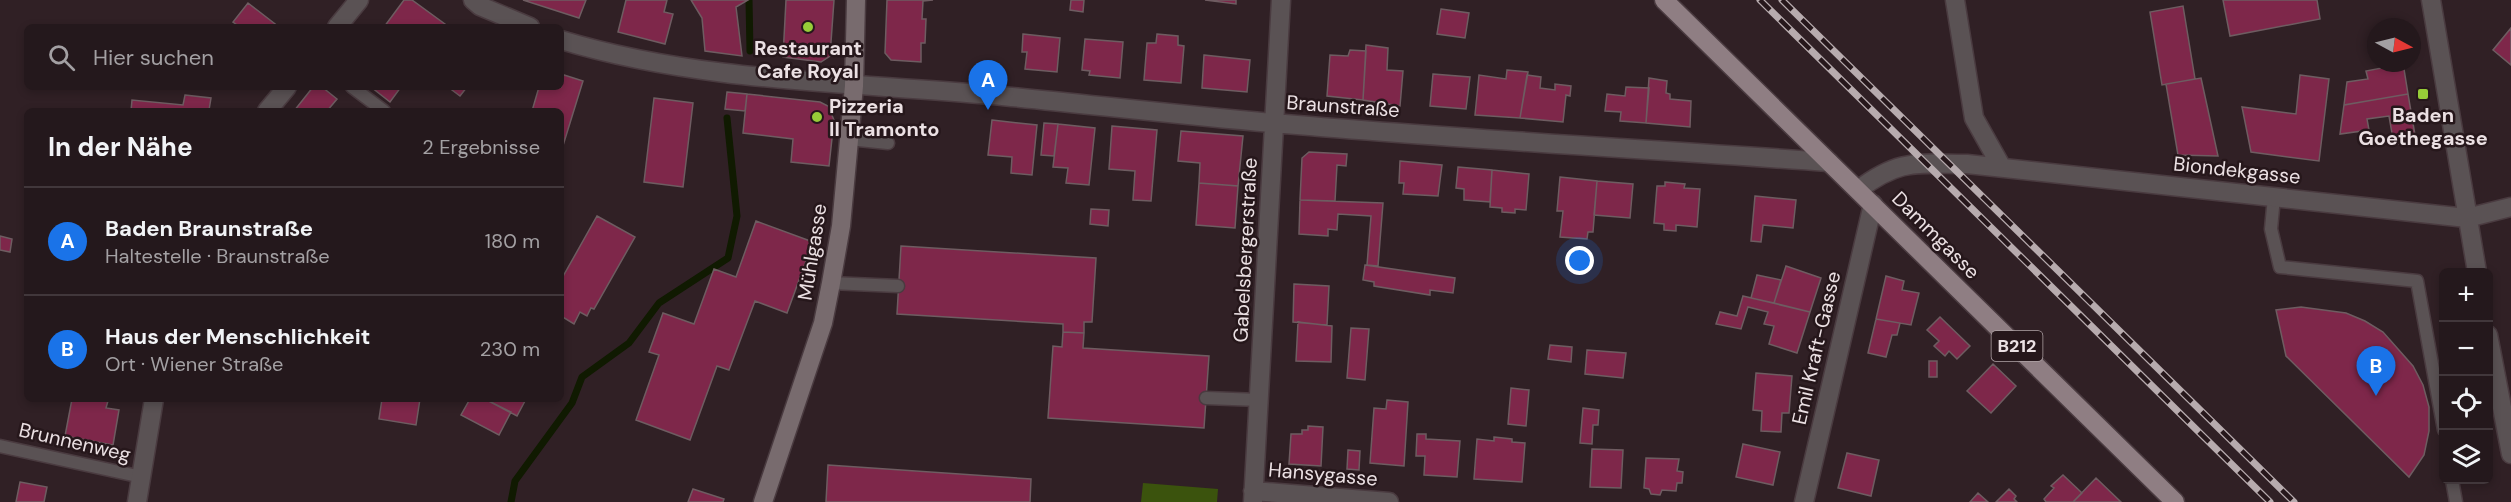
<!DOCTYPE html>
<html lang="de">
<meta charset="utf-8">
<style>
body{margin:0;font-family:"DM Sans",sans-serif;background:#302529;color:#f1f3f6}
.controls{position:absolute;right:18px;bottom:18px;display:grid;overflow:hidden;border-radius:9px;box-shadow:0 3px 9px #0003}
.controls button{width:54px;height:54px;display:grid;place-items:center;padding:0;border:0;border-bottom:2px solid #41373b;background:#24181c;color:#f1f3f6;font:30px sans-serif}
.compass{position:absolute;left:2367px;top:18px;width:54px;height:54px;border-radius:50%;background:#24181c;box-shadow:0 3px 9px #0003;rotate:97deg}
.you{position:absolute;left:1580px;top:261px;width:21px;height:21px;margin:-15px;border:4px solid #fff;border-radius:50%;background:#1a73e8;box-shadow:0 0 0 9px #1a73e833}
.badge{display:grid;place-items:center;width:39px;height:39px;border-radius:50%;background:#1a73e8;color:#fff;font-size:20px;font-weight:700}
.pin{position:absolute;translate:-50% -50px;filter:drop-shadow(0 2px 3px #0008)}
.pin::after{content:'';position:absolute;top:32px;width:21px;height:18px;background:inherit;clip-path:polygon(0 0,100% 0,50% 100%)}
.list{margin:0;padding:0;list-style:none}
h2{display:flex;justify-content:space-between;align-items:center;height:78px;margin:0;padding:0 24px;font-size:26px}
h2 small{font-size:20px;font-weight:400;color:#a3a0a3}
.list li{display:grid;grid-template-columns:39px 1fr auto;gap:18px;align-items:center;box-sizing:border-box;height:108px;padding:0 24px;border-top:2px solid #41373b}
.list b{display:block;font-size:22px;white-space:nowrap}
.list p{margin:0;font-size:20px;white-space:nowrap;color:#a3a0a3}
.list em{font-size:20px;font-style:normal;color:#a3a0a3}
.icon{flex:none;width:33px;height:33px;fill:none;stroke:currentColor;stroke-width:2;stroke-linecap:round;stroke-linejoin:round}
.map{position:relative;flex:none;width:2511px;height:502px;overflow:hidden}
.search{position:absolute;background:#24181c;box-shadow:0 3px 9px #0003;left:24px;top:24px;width:540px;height:66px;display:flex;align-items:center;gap:15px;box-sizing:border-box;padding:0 21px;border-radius:9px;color:#a3a0a3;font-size:22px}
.panel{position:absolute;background:#24181c;box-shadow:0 3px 9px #0003;left:24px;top:108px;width:540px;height:294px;border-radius:9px}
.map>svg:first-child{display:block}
.green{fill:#3b530d}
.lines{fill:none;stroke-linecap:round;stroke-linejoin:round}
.stream{stroke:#101a01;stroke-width:7}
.building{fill:#7e274a;stroke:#6e5c61;stroke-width:1.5}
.lane-casing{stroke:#4a3b40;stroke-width:15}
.street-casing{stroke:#4a3b40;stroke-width:21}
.secondary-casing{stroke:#4a3b40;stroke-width:21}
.primary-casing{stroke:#4a3b40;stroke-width:21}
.lane{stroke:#5a5254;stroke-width:12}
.street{stroke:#5a5254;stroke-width:18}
.secondary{stroke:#786b6e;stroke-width:18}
.primary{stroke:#8f7e83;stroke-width:18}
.rail-casing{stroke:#b7abae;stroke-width:7}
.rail{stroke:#26171b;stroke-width:4.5;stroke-dasharray:14;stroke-linecap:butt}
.poi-dot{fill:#97cc38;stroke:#26171b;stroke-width:2}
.labels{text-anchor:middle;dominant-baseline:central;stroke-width:5;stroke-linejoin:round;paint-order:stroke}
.shield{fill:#26171b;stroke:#b0a4a7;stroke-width:1.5}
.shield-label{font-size:18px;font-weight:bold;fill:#ebe0e3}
.poi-label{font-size:20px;font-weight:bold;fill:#ebe0e3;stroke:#26171b}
.street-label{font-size:20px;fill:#ebe0e3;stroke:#26171b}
</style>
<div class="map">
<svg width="2511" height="502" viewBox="0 0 2511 502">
<rect width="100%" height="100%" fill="#302025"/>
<path class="green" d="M1143 483 1218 489 1217 502H1141Z"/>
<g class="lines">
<path class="stream" d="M749 0 750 51
M511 502 515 481 572 403 582 377 629 343 659 303 728 258 737 216 727 118"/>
</g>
<path class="building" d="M404 0H412L449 27H384Z
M523 0H586L579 18Z
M626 0H667L664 12 673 14 665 44 618 32Z
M691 0H748L736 7 742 56 705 51 702 18Z
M786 0H834L830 56 821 62 783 57Z
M887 0H933L923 1 922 19H926L925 43H921V62L891 60 885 53Z
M1071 0H1084L1083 12 1070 10Z
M1205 0H1236V4Z
M2223 0H2317L2320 19 2230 36Z
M248 3 279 27H240L233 22Z
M2183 6 2195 79 2162 85 2150 12Z
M1441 9 1469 13 1465 38 1437 34Z
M2511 28V65L2493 50Z
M1023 34 1060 38 1057 72 1025 69 1027 52H1022Z
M1157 34 1178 36V45L1184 46 1181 83 1144 80 1147 43H1156Z
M1085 39 1123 42 1120 78 1089 75 1090 71 1082 70Z
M1366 45 1388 48 1387 70 1403 71 1400 106 1363 100Z
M1350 50 1366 51 1363 100 1327 96 1330 55 1348 56Z
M1204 55 1250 60 1247 92 1202 88Z
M2381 63H2403L2408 94 2344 105 2347 82 2368 79 2366 71 2382 68Z
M1507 70 1528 72 1520 118 1475 115 1479 75 1506 79Z
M561 74 583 81 561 152V111H532L539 87H561Z
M1433 74 1470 77 1466 109 1430 106Z
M1527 75 1541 77 1540 88 1555 90V84L1571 86 1570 96 1566 95 1563 122 1520 118Z
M2300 75 2329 79 2319 161 2251 152 2242 107 2296 114Z
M1649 78 1667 81 1666 93 1670 94V99L1691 101 1690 127 1646 123Z
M2201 78 2218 156 2178 155 2166 84Z
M313 87H322L337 99 327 111H294Z
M371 87H401L390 102Z
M448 87H467L460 96Z
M1626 87 1649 88 1646 123 1620 121 1621 112 1605 111 1607 94 1625 96Z
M727 92 747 94 745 111 725 109Z
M747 94 820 102 828 106 834 120 829 166 791 162 793 139 743 133Z
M2408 94 2416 141 2394 145 2389 116 2367 119 2369 130 2340 134 2344 105Z
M185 95 211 98 209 110 131 111 132 100 183 105Z
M654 98 693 103 683 187 644 182Z
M992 120 1037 125 1032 175 1011 173 1012 157 988 155Z
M1044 123 1058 124 1054 156 1041 155Z
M1058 124 1095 128 1089 185 1066 183 1068 168 1053 167Z
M1112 126 1157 130 1151 201 1133 200 1135 171 1109 169Z
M1181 131 1243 136 1238 186 1199 183 1200 163 1178 161Z
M1309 152 1347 154 1346 166 1337 165 1335 201 1300 200 1302 158Z
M1400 161 1442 165 1438 196 1403 194 1404 183H1399Z
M1458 167 1492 170 1490 202 1464 200V189L1456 188Z
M1492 170 1529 174 1526 210 1515 209V213L1502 212V208L1490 207Z
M1560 177 1597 181 1593 232H1588L1587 239 1560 237 1563 211H1557Z
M1597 181 1633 184 1630 218 1594 215Z
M1665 182 1685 184 1684 188 1700 189 1697 227 1676 225V231L1664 230V224L1654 223 1657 186H1665Z
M1199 183 1238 186 1235 228 1196 225Z
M1755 196 1796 200 1793 228 1763 225 1761 242 1751 241Z
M1300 200 1383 203 1378 266 1367 265 1371 216 1338 214 1337 230 1328 229V236L1299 234Z
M1091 209 1109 210 1108 226 1090 224Z
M597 216 635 237 594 309 591 308 587 316 580 312 574 324 561 316V280Z
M756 221 813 242 787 313 755 301 729 370 717 366 690 440 636 420 659 355 649 352 663 313 694 324 714 269 736 277Z
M0 236 12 239 10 252 0 250Z
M901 246 1096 258 1092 322H1084V333L1063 332V324L897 314Z
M1365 265 1455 278 1453 293 1430 290V295L1374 286V282L1363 280Z
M1786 266 1821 278 1810 312 1774 303Z
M1757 275 1781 280 1774 303 1751 298Z
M1886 276 1904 281 1902 290 1919 293 1911 325 1876 319Z
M1294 284 1329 286 1327 325 1293 322Z
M1743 296 1810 312 1797 353 1769 344 1774 326 1764 324 1768 312 1748 307 1741 329 1716 324 1720 312 1737 316Z
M2301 307 2346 313 2365 321 2383 332 2413 366 2423 385 2429 407V431L2424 455 2409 477 2286 356 2276 310Z
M1940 317 1970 346 1957 359 1949 351 1945 356 1934 346 1939 341 1927 330Z
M1876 319 1900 323 1897 335H1892L1886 357 1868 353Z
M1298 322 1332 326 1331 362 1296 361Z
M1351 328 1369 329 1365 380 1347 378Z
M1063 332 1084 333 1083 348 1209 356 1204 428 1048 418 1053 346 1062 347Z
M1550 345 1572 347 1571 362 1548 359Z
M1587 350 1626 353 1623 378 1585 374Z
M1929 361H1937V377H1929Z
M1993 364 2016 386 1991 413 1967 391Z
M1756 373 1792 376 1789 413H1782L1781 432 1761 431 1762 411 1753 410Z
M1511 388 1529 390 1526 426 1508 424Z
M72 399 108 401 106 408 119 410 113 445 65 436Z
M382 399H420L416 425 379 419Z
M470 399H485L511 412 499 435 461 415Z
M485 399H526L517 416Z
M1387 400 1408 402 1404 466 1370 463 1374 408 1386 409Z
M1583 408 1599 410 1598 425H1593L1592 444 1580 443Z
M1308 426 1323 427 1321 466 1289 464 1291 434H1302V430H1308Z
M1417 434H1426V439L1460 441 1457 477 1424 475 1425 456H1416Z
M1494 437 1512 439V442L1525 443 1522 482 1474 479 1477 439 1494 441Z
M1743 444 1780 452 1773 485 1736 477Z
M1592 449 1623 450 1621 488 1590 487Z
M1348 450 1360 451 1359 470 1347 469Z
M1847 453 1879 460 1871 496 1838 488Z
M1646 458 1679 459 1677 471 1683 472 1682 483H1677L1676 491 1662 490 1660 495 1651 494 1649 489 1644 488Z
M828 465 1031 479 1030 502H826Z
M2063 475 2082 493 2073 502H2046L2044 499 2054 488 2051 486Z
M2096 478 2121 502H2073Z
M20 482 47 487 44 502H16Z
M693 489 724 499 723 502H688Z
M2009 489 2016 496 2014 499 2017 502H1996Z
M1978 493 1988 502H1970Z"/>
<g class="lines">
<defs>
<path id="lane" d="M352 87 384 111
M849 139 888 143
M2274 197 2271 229 2280 267 2417 281 2444 430
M831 283 898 286
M1206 398 1259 400
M0 446 142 477
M2452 480 2456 502"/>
<path id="street" d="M473 0 480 6 530 27
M1955 0 1974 118 2001 166
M2431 0 2477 272
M337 27 359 0
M561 40C700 82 848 82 992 95 1086 104 1179 115 1273 123 1458 139 1644 149 1829 162
M267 111 287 87
M1858 190C1900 158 1917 164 1967 164L2467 218 2511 207
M2488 335 2511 454
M1253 491 1389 502
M137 502 154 399
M1253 502 1281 0
M1804 502 1873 204"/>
<path id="secondary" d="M763 502 823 323 831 283 841 226 854 86 856 0"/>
<path id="primary" d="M1664 0 2175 502"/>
</defs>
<use href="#lane" class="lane-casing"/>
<use href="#street" class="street-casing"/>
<use href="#secondary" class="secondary-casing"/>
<use href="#primary" class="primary-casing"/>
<use href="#lane" class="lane"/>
<use href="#street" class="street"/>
<use href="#secondary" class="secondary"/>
<use href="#primary" class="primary"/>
<defs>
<path id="rail" d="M1760 0 2270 502
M1782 0 2294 502"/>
</defs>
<use href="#rail" class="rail-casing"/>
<use href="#rail" class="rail"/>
</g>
<g class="poi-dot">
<circle cx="808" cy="27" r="6"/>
<rect x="2417" y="88" width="12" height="12" rx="3"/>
<circle cx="817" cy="117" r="6"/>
</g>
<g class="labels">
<rect class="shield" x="1991.5" y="331" width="51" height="30" rx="4.5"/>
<g class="shield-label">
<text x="2017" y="346">B212</text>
</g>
<g class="poi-label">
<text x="808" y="48">Restaurant<tspan x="808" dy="23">Cafe Royal</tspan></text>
<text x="829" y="106" text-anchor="start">Pizzeria<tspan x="829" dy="23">Il Tramonto</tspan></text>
<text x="2423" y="115">Baden<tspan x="2423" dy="23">Goethegasse</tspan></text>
</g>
<g class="street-label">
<text transform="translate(1343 106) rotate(4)">Braunstraße</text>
<text transform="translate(2237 170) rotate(6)">Biondekgasse</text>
<text transform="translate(1936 235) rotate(45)">Dammgasse</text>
<text transform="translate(1245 250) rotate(-87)">Gabelsbergerstraße</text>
<text transform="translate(812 252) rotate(-81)">Mühlgasse</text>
<text transform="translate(1816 348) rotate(-77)">Emil Kraft-Gasse</text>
<text transform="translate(75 442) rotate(13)">Brunnenweg</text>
<text transform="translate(1323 474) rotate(5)">Hansygasse</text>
</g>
</g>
</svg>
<div class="controls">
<button>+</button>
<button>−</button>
<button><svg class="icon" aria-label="locate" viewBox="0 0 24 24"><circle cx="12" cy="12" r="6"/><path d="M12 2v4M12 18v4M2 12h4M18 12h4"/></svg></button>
<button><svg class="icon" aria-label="layers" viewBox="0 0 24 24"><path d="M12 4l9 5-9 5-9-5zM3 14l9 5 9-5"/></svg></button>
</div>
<svg class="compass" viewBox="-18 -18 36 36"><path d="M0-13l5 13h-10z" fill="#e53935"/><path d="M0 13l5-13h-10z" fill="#a3a0a3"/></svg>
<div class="you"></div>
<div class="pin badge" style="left:988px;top:110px">A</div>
<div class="pin badge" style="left:2376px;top:396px">B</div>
<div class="search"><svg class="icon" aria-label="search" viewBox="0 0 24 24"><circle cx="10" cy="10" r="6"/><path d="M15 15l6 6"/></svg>Hier suchen</div>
<section class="panel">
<h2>In der Nähe<small>2 Ergebnisse</small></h2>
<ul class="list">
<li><span class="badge">A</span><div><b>Baden Braunstraße</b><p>Haltestelle · Braunstraße</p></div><em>180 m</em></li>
<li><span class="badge">B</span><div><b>Haus der Menschlichkeit</b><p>Ort · Wiener Straße</p></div><em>230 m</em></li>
</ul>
</section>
</div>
